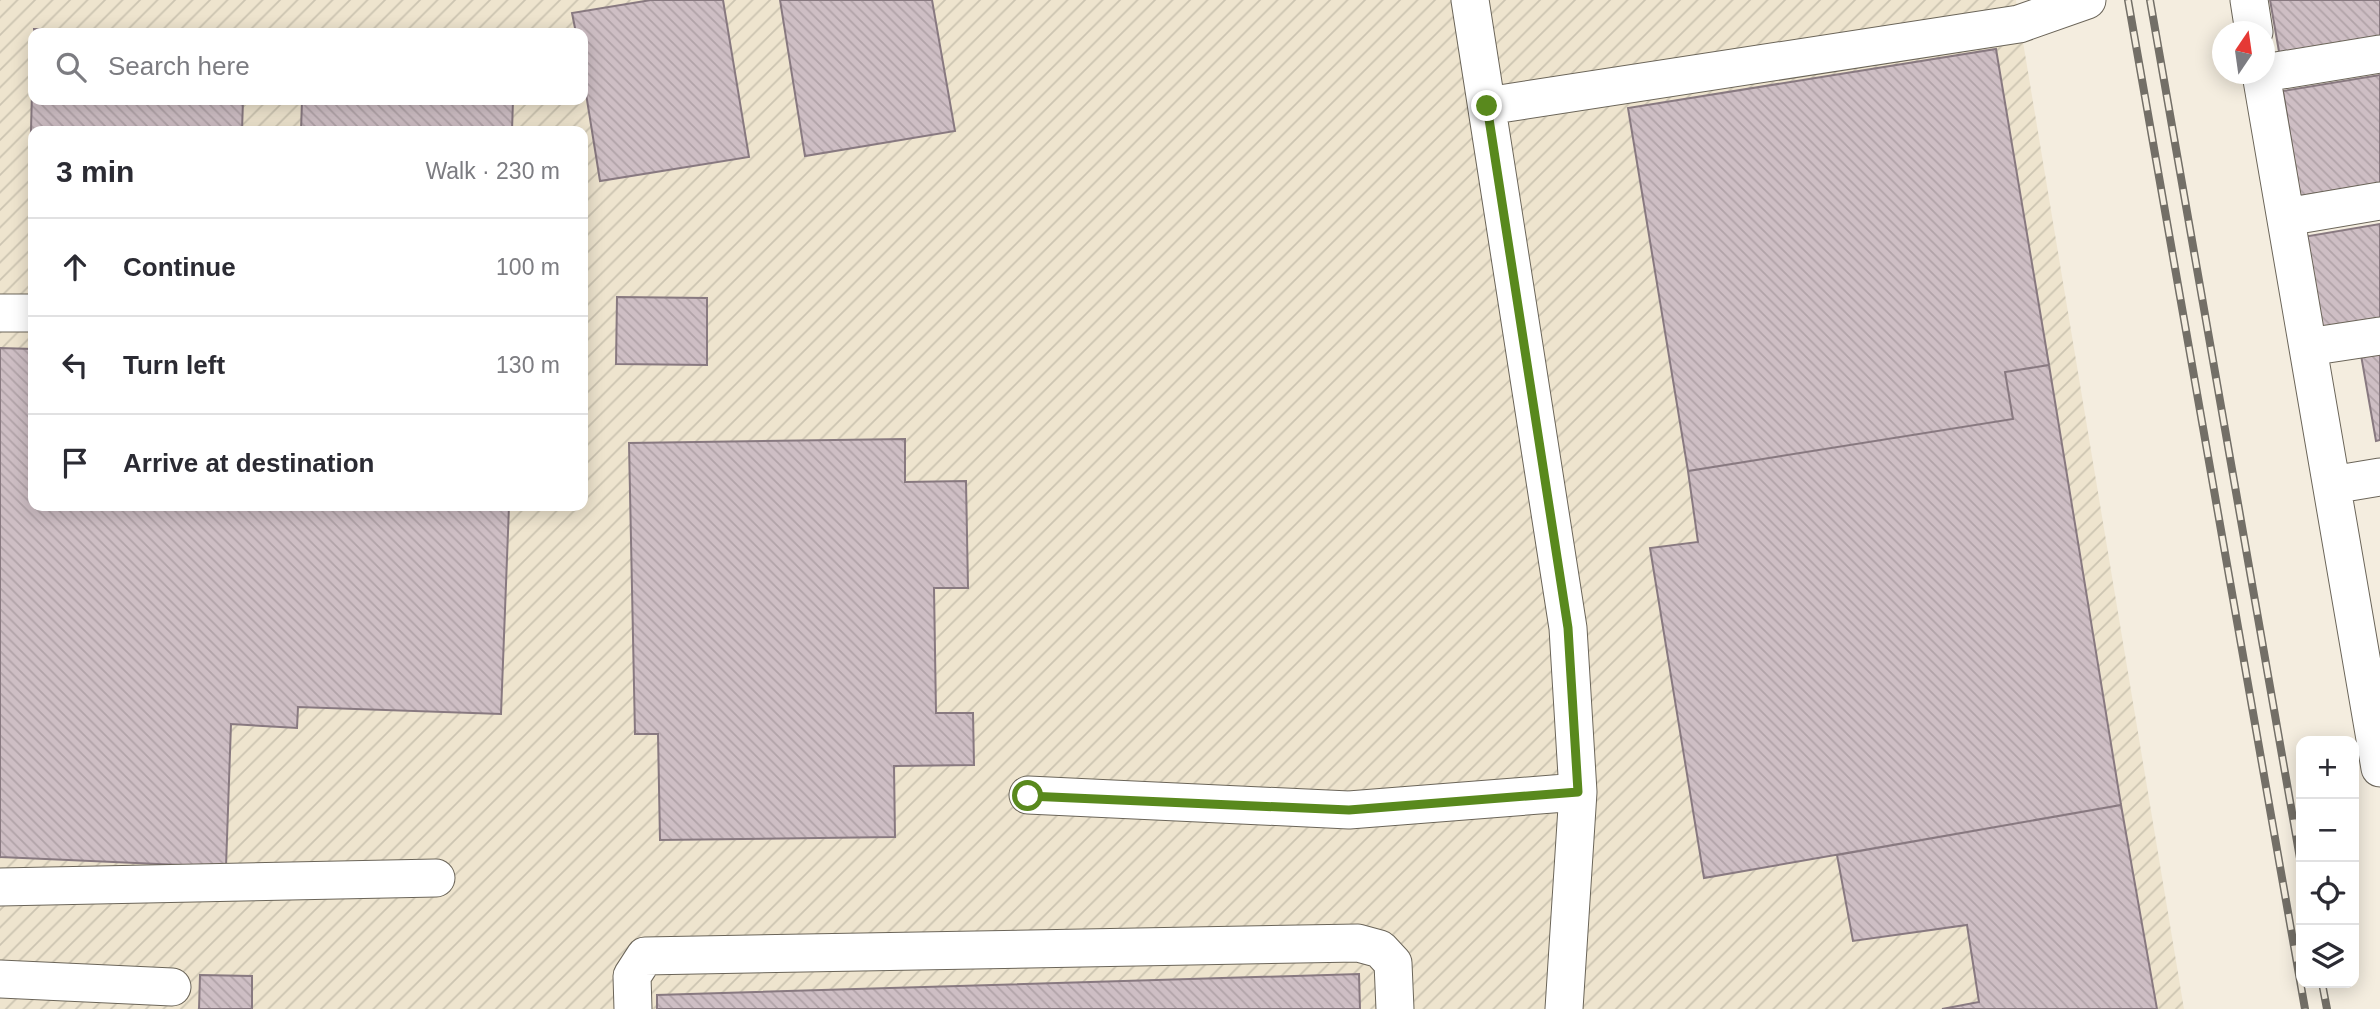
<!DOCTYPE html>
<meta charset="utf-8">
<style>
body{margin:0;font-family:Helvetica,sans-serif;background:#f2f2f3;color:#2b2b33}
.controls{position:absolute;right:21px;bottom:21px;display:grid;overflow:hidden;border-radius:14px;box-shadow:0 4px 18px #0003}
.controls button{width:63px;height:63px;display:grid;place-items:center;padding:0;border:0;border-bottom:2px solid #e1e1e2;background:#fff;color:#2b2b33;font:35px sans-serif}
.compass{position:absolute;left:2212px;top:21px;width:63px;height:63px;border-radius:50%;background:#fff;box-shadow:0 4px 18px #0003;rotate:13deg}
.stop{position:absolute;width:21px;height:21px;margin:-16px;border:5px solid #59891d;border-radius:50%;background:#fff}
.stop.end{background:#59891d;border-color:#fff;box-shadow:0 2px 7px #0008}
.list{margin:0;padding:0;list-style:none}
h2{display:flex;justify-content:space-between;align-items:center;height:91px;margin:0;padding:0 28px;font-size:30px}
h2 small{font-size:23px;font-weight:400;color:#7c7c81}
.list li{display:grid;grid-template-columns:46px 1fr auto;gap:21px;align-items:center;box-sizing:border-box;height:98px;padding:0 28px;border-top:2px solid #e1e1e2}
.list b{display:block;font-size:26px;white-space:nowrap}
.list em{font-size:23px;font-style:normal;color:#7c7c81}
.icon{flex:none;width:38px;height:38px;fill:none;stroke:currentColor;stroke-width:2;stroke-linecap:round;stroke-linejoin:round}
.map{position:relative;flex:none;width:2380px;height:1009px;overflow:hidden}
.search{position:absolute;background:#fff;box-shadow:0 4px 18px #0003;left:28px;top:28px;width:560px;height:77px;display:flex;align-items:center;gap:18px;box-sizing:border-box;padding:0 24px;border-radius:14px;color:#7c7c81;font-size:26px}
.panel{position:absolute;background:#fff;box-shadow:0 4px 18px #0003;left:28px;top:126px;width:560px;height:385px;border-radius:14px}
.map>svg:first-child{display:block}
.industrial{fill:url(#industrial-furrows);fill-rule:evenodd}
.building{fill:url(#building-back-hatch);stroke:#887980;stroke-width:2}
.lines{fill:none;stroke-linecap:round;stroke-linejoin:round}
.minor-casing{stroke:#6b6559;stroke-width:39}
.minor{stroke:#fff;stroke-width:37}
.rail-casing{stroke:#736f67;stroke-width:8}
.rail{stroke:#f4eddf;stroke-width:5;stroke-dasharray:16;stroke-linecap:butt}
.route{stroke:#59891d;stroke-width:9}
</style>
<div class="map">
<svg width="2380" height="1009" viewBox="0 0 2380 1009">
<defs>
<pattern id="industrial-furrows" width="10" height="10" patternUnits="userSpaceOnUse" patternTransform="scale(1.75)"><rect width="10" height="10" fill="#eee4ce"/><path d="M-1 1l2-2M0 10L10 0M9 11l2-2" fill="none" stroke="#ccc4b1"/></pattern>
<pattern id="building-back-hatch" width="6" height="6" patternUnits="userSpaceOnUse" patternTransform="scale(1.75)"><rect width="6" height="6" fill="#cebec4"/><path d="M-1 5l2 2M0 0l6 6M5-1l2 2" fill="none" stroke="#b1a3a8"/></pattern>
</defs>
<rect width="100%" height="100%" fill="#f4eddf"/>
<path class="industrial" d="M0 0H2016L2184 1009H0ZM33 33H583V100H33ZM33 131H583V506H33Z"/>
<path class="building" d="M651 0H723L749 157 600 181 583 75V33H576L572 13Z
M780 0H932L955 131 805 156Z
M2270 0H2380V46L2281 63Z
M34 29 166 33H34Z
M1996 49 2049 365 2005 372 2013 419 1688 471 1628 108Z
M33 51V100H243L242 131H33V209H29Z
M2380 75V183L2300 196 2283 91Z
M302 100H513L512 131H301Z
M2380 224V331L2320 341 2303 237Z
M617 297 707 298V365L616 364Z
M0 348 33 349V506H509L501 714 298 707 297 728 231 724 226 867 0 857Z
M2380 352V440L2376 441 2361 355Z
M2049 365 2121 805 1704 878 1650 548 1698 542 1688 471 2013 419 2005 372Z
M905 439V482L966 481 968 588H934L936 713H973L974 765 894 766 895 837 660 840 658 734H635L629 443Z
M2121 805 2157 1009H1942L1979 1002 1967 925 1853 941 1837 855Z
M1359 974 1360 1009H657V995Z
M200 975 252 976V1009H199Z"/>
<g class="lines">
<defs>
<path id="minor" d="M1470 0 1568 628 1578 792 1564 1009
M2249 0 2254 32
M2264 73 2380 54
M2261 74 2380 768
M1487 106 2019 24 2087 0
M2286 217 2380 201
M0 313H33
M2308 347 2380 336
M2332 485 2380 477
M1028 795 1349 810 1578 792
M0 887 436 878
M0 979 172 987
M633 1009 632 976 645 956 1358 943 1380 949 1393 963 1395 1009"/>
</defs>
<use href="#minor" class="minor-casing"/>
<use href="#minor" class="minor"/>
<defs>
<path id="rail" d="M2128 0 2305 1009
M2150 0 2301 864
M2322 983 2327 1009"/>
</defs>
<use href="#rail" class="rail-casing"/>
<use href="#rail" class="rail"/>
</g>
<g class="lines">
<path class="route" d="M1028 796 1349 810 1578 792 1568 628 1487 106"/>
</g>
</svg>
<div class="controls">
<button>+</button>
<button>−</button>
<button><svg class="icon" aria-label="locate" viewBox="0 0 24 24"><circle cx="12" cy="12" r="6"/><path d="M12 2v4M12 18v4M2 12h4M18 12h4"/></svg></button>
<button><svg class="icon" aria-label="layers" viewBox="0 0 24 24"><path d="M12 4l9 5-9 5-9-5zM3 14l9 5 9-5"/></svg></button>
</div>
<svg class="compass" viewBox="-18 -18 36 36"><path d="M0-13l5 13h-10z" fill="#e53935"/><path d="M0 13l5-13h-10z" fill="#7c7c81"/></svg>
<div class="stop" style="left:1028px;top:796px"></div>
<div class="stop end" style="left:1487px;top:106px"></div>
<div class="search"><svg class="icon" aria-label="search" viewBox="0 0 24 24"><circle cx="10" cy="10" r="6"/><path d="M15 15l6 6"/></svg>Search here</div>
<section class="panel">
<h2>3 min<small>Walk · 230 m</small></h2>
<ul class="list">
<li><svg class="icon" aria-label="ahead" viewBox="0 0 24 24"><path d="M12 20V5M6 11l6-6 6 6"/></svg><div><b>Continue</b></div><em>100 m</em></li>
<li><svg class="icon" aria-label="left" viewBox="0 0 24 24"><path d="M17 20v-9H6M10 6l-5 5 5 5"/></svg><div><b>Turn left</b></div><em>130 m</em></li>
<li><svg class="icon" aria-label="arrive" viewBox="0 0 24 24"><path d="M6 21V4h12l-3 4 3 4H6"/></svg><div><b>Arrive at destination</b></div></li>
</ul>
</section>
</div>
